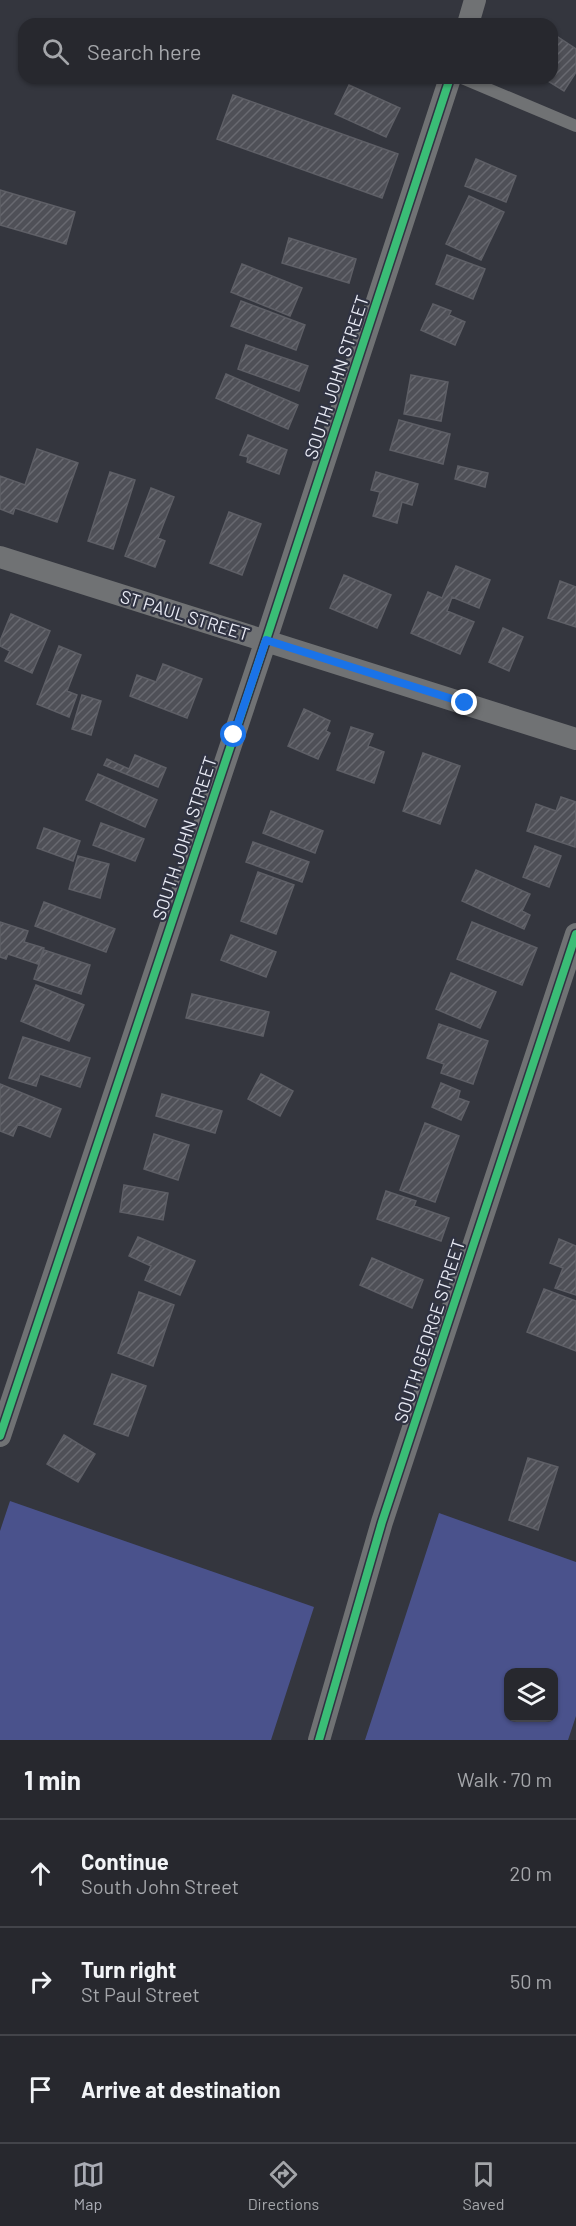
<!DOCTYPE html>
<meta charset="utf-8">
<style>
body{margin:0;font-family:Barlow,sans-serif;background:#33343a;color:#f1f3f6}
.controls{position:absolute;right:18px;bottom:18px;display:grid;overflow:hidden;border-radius:12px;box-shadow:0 2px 4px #0004}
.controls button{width:54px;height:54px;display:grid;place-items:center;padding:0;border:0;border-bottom:2px solid #43444a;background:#27282e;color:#f1f3f6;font:30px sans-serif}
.stop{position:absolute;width:18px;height:18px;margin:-14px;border:4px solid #1a73e8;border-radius:50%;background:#fff}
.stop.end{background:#1a73e8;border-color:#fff;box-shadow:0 2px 6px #0008}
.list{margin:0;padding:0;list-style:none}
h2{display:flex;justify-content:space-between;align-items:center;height:78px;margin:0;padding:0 24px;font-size:26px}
h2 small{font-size:20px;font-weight:400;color:#a4a6aa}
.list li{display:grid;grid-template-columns:39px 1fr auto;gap:18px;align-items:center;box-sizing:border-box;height:108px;padding:0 24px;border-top:2px solid #43444a}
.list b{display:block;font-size:22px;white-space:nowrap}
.list p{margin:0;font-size:20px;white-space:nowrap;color:#a4a6aa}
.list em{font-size:20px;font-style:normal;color:#a4a6aa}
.icon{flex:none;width:33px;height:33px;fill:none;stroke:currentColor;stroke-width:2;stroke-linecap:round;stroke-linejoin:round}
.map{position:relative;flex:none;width:576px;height:1740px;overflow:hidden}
.search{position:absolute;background:#27282e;box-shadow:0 2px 4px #0004;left:18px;right:18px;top:18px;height:66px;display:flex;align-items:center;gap:15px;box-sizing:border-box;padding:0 21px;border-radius:18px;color:#a4a6aa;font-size:22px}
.sheet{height:402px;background:#27282e}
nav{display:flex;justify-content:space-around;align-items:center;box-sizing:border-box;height:84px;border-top:2px solid #43444a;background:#27282e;font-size:16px;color:#a4a6aa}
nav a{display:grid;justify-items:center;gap:3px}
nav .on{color:#aaacb5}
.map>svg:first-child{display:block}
.green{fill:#4a528c;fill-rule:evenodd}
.building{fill:url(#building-hatch);stroke:#5e5f66;stroke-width:1.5}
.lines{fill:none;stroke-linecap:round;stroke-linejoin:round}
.lane{stroke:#707274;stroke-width:12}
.street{stroke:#707274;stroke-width:22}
.cycleway-casing{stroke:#303342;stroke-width:11}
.cycleway{stroke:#3abd76;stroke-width:8}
.route{stroke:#1a73e8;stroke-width:8}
.labels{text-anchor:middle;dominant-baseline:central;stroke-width:4.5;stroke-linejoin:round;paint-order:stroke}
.street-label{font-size:18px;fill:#e9ebf5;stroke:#303342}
</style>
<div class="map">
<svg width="576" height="1740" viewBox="0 0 576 1740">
<defs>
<pattern id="building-hatch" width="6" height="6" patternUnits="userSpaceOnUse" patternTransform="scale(1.5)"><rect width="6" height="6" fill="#4f5057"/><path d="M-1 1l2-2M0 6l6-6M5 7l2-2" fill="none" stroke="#686970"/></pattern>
</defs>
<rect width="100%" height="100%" fill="#34363e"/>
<path class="green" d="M10 1501 314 1607 271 1740H0V1531Z
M439 1513 576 1562V1716L568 1740H365ZM508 1672H554V1718H508Z"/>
<path class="building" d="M552 33 576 49V72L564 91 543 78H552Z
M349 85 400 108 386 137 335 114Z
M233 95 398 154 382 198 217 139Z
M476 159 516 176 506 202 465 186Z
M0 190 75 212 66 244 0 225Z
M469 196 504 212 481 260 446 244Z
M289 238 356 259 349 283 282 263Z
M447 255 485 269 473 299 436 284Z
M242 264 302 288 290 316 231 292Z
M241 301 305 325 296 350 231 326Z
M433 304 451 311 449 315 465 322 455 345 421 330Z
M246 345 308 366 299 391 238 369Z
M226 374 298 405 288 429 216 398Z
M411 375 448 382 441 421 404 414Z
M399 420 450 434 443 464 390 450Z
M248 435 287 450 279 474 247 462 248 457 240 455Z
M37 449 78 463 57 522 15 508 13 514 0 509V476L25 485Z
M458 466 488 473 485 487 455 479Z
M110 472 135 480 113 549 88 541Z
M376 472 418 484 412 505 402 502 397 523 373 516 380 492 371 490Z
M151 488 174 497 158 538 165 541 155 567 125 556Z
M229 512 261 524 242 575 210 563Z
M456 566 490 580 479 608 452 597 447 611 474 622 460 654 411 633 428 592 442 598Z
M344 575 391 595 377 628 330 608Z
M560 581 576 587V627L548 618Z
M11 614 50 631 32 673 5 661 10 651 0 646V641Z
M503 628 523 637 509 671 489 662Z
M59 646 81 655 67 691 77 695 69 717 37 704Z
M163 664 202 679 187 718 130 696 137 675 156 682Z
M82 695 101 701 91 735 72 729Z
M304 709 330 721 326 731 330 733 318 759 288 746Z
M351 727 373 734 368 746 384 752 374 783 337 770Z
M423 753 460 766 440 824 403 811Z
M135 755 166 768 158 787 104 765 107 759 129 769Z
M98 774 157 800 145 827 86 800Z
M561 797 576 802 575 847 527 831 536 804 556 811Z
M271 811 323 831 315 853 263 833Z
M101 823 144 839 135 861 93 845Z
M44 828 80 841 73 861 37 848Z
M253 842 309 862 302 882 246 862Z
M535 846 561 856 549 887 523 877Z
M78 856 109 864 100 898 69 889Z
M476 870 530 894 522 911 530 915 524 929 462 901Z
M258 872 294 885 276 934 241 921Z
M44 902 115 929 106 952 35 926Z
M0 922 28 931 24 942 44 948 38 964 8 954 6 959 0 957Z
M472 922 537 948 522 985 457 959Z
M231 935 276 952 266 977 221 960Z
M44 950 90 965 81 994 34 979Z
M451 973 496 992 480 1028 436 1009Z
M36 985 84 1005 69 1041 21 1021Z
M192 994 269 1012 263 1036 186 1018Z
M439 1024 488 1041 473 1084 441 1073 444 1064 427 1058Z
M23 1037 90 1058 80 1087 40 1074 36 1086 9 1078Z
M261 1074 293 1091 280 1116 248 1099Z
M441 1083 460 1091 458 1098 469 1102 461 1120 432 1107Z
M0 1084 61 1109 50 1137 18 1124 13 1136 0 1131Z
M162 1094 222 1111 215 1133 156 1116Z
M425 1123 459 1136 435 1202 400 1190Z
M154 1134 189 1145 178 1180 144 1169Z
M124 1185 168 1193 163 1220 120 1212Z
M386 1191 416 1201 414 1206 449 1218 441 1241 377 1219Z
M138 1237 195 1261 180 1295 145 1280 151 1266 129 1256Z
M559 1239 576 1246V1295L555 1288 563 1268 550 1263Z
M372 1258 423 1280 412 1308 360 1285Z
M544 1289 576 1301V1351L527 1332Z
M139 1292 174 1305 153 1366 118 1353Z
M112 1374 146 1386 128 1436 94 1424Z
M64 1435 95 1454 78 1482 47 1464Z
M528 1458 558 1467 538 1530 509 1520Z"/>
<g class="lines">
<path class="lane" d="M462 78 576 126"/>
<path class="street" d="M468 24 475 0
M0 557 576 739
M0 1436 266 640 450 78
M319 1740 382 1522 576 934"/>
<defs>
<path id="cycleway" d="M0 1436 266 640 450 78
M319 1740 382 1522 576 934"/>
</defs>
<use href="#cycleway" class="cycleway-casing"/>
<use href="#cycleway" class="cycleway"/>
</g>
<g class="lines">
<path class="route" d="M234 735 266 640 465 703"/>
</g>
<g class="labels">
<g class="street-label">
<text transform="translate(336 377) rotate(-72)">SOUTH JOHN STREET</text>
<text transform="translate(185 615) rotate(17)">ST PAUL STREET</text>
<text transform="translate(184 838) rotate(-72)">SOUTH JOHN STREET</text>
<text transform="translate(429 1331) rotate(-72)">SOUTH GEORGE STREET</text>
</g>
</g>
</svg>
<div class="controls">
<button><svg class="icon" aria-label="layers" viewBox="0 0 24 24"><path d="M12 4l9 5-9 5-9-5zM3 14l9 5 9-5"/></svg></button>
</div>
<div class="stop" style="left:234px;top:735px"></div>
<div class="stop end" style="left:465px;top:703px"></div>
<div class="search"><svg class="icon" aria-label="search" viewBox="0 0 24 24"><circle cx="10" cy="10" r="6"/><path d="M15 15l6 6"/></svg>Search here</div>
</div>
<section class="sheet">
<h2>1 min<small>Walk · 70 m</small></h2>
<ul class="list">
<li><svg class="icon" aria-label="ahead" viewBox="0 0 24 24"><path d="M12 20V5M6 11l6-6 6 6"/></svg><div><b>Continue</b><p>South John Street</p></div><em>20 m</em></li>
<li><svg class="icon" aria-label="right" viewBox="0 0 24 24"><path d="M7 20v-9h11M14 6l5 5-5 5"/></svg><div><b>Turn right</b><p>St Paul Street</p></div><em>50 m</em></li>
<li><svg class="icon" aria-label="arrive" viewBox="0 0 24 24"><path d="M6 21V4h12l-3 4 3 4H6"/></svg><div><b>Arrive at destination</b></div></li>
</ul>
</section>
<nav>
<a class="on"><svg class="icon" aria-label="map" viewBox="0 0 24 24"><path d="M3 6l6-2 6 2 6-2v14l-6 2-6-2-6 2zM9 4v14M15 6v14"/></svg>Map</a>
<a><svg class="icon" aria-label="directions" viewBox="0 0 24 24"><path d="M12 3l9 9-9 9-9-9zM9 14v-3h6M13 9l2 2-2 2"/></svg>Directions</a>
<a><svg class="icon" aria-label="saved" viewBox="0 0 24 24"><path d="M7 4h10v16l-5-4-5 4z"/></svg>Saved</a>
</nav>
